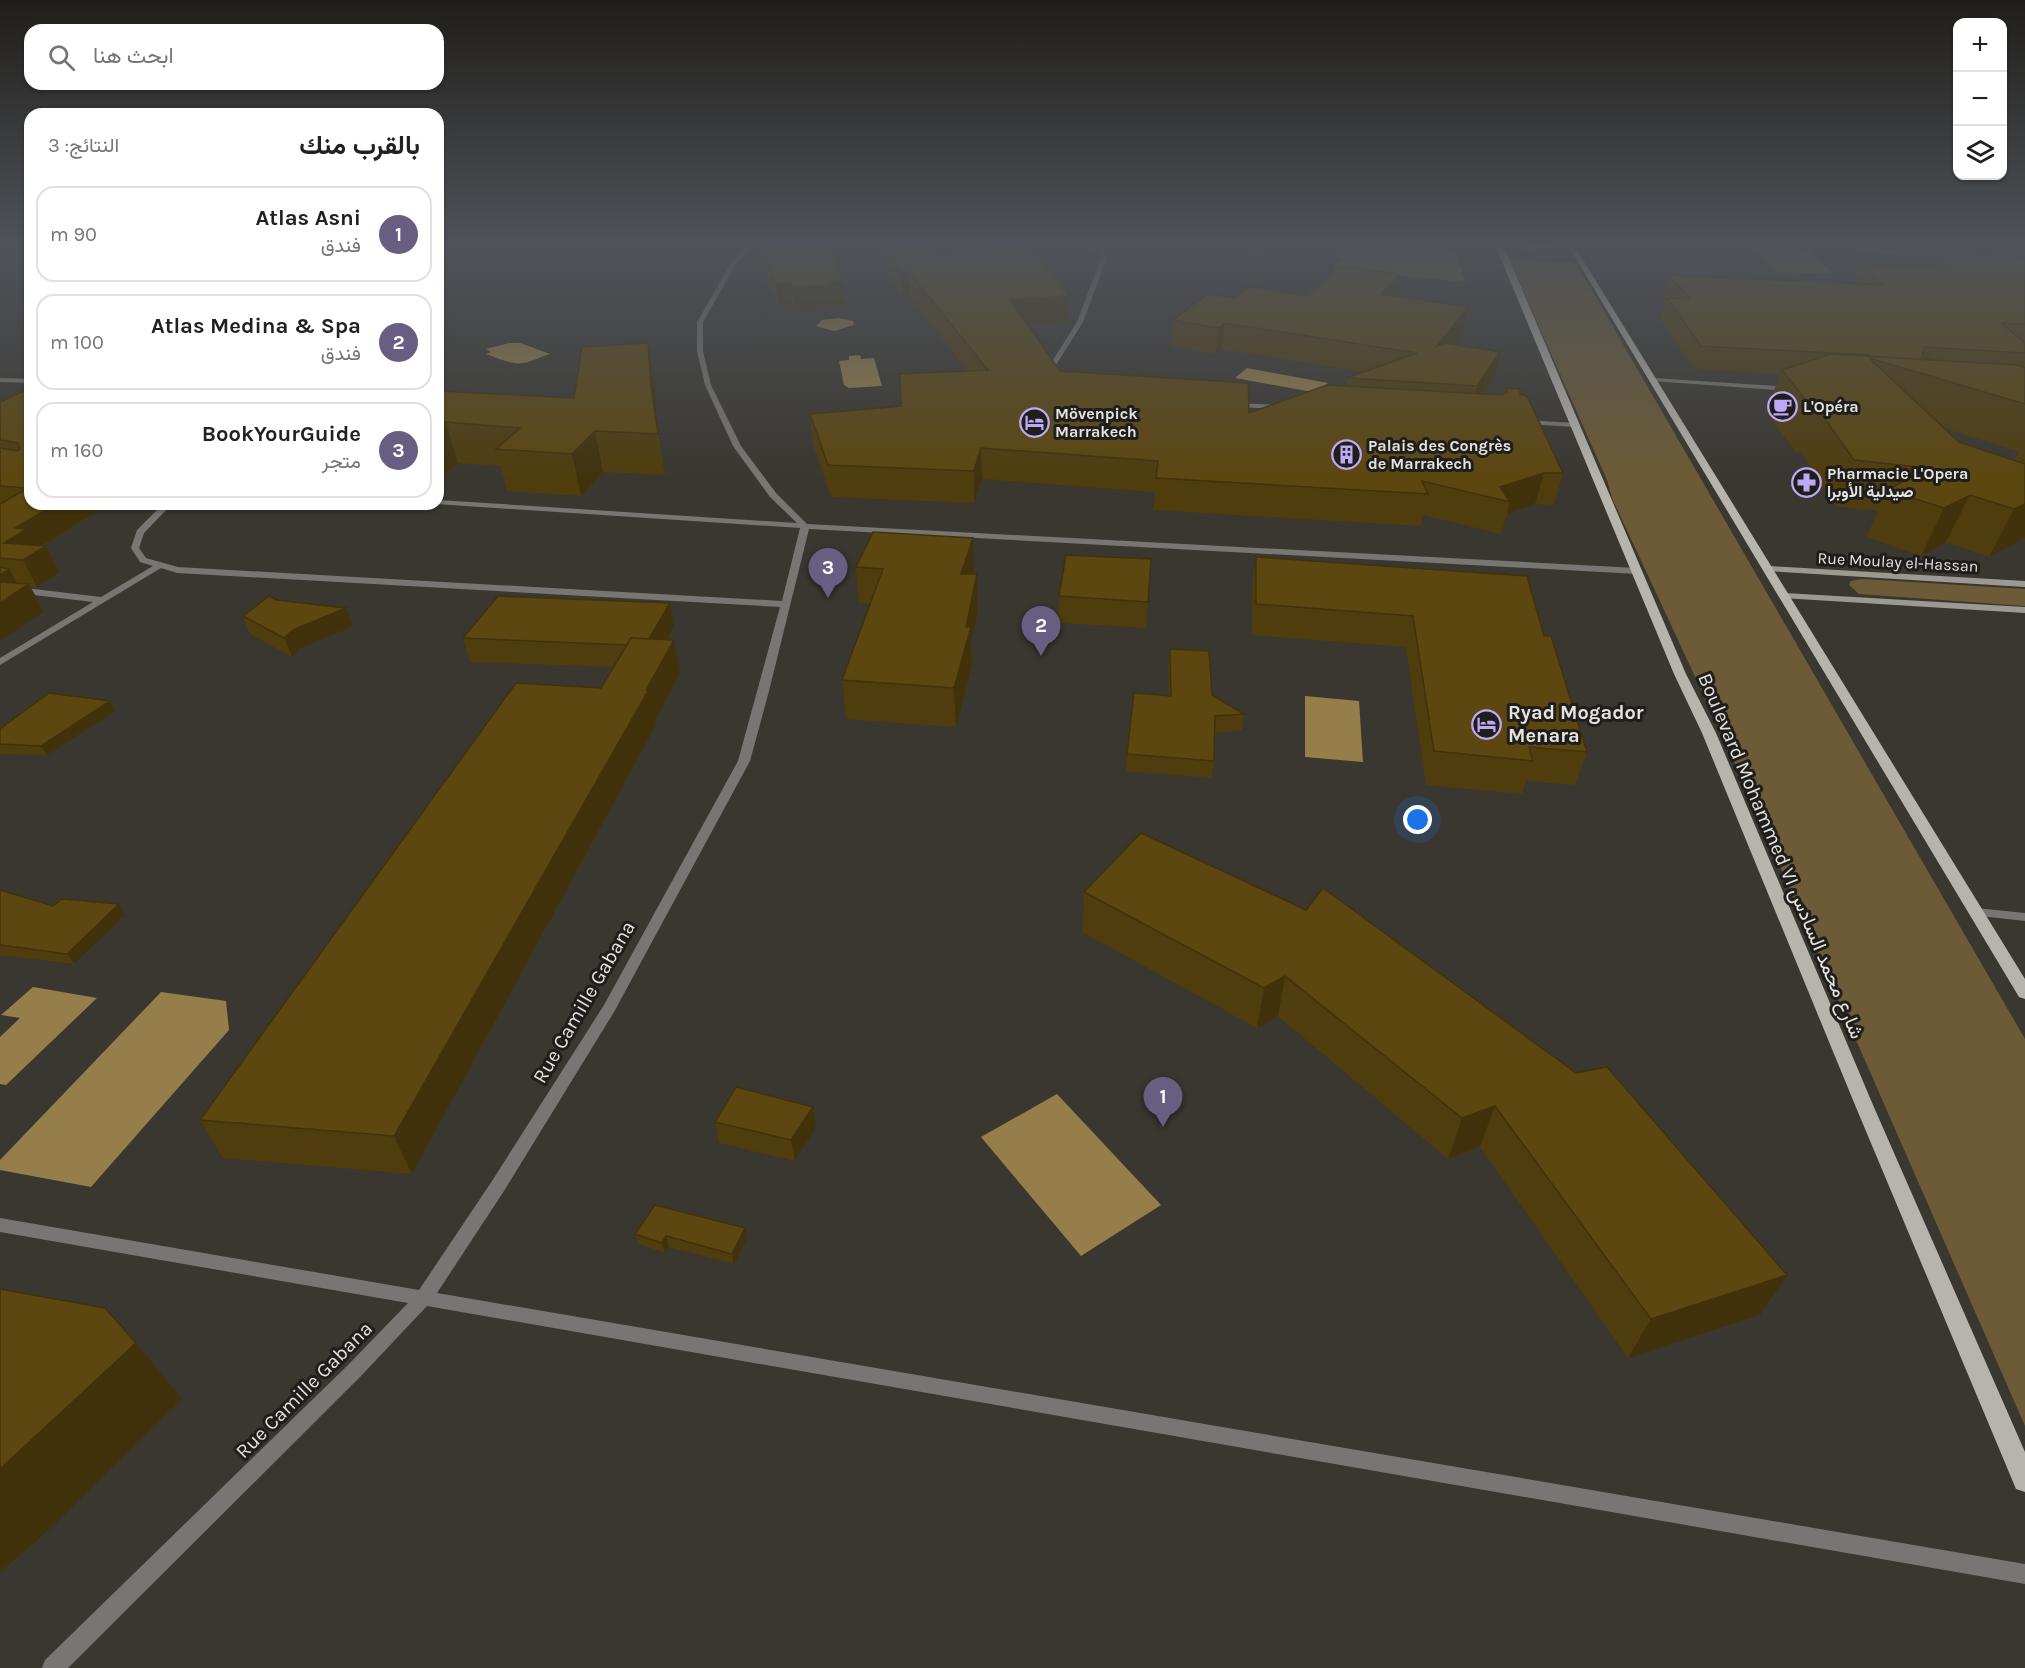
<!DOCTYPE html>
<html lang="ar">
<meta charset="utf-8">
<style>
body{margin:0;font-family:Karla,Vazirmatn,sans-serif;background:#f6f6f6;color:#202124;direction:rtl}
.controls{position:absolute;right:18px;top:18px;display:grid;overflow:hidden;border-radius:12px;box-shadow:0 2px 4px #0004}
.controls button{width:54px;height:54px;display:grid;place-items:center;padding:0;border:0;border-bottom:2px solid #e0e0e0;background:#fff;color:#202124;font:30px sans-serif}
.you{position:absolute;left:1418px;top:820px;width:21px;height:21px;margin:-15px;border:4px solid #fff;border-radius:50%;background:#1a73e8;box-shadow:0 0 0 9px #1a73e833}
.badge{display:grid;place-items:center;width:39px;height:39px;border-radius:50%;background:#675e82;color:#fff;font-size:20px;font-weight:700}
.pin{position:absolute;translate:-50% -50px;filter:drop-shadow(0 2px 3px #0008)}
.pin::after{content:'';position:absolute;top:32px;width:21px;height:18px;background:inherit;clip-path:polygon(0 0,100% 0,50% 100%)}
.list{margin:0;padding:0;list-style:none}
h2{display:flex;justify-content:space-between;align-items:center;height:78px;margin:0;padding:0 24px;font-size:26px}
h2 small{font-size:20px;font-weight:400;color:#757577}
.list li{display:grid;grid-template-columns:39px 1fr auto;gap:18px;align-items:center;box-sizing:border-box;height:96px;margin:0 12px 12px;padding:0 12px;border:2px solid #e0e0e0;border-radius:18px}
.list b{display:block;font-size:22px;white-space:nowrap}
.list p{margin:0;font-size:20px;white-space:nowrap;color:#757577}
.list em{font-size:20px;font-style:normal;color:#757577}
.icon{flex:none;width:33px;height:33px;fill:none;stroke:currentColor;stroke-width:2;stroke-linecap:round;stroke-linejoin:round}
.map{position:relative;flex:none;width:2025px;height:1668px;overflow:hidden;direction:ltr}
.search{position:absolute;background:#fff;box-shadow:0 2px 4px #0004;left:24px;top:24px;width:420px;height:66px;display:flex;align-items:center;gap:15px;box-sizing:border-box;padding:0 21px;border-radius:18px;color:#757577;font-size:22px}
.panel{position:absolute;background:#fff;box-shadow:0 2px 4px #0004;left:24px;top:108px;width:420px;height:402px;border-radius:18px;direction:rtl}
.map>svg:first-child{display:block}
.green{fill:#6c5b36}
.water{fill:#967e4b}
.lines{fill:none;stroke-linecap:round;stroke-linejoin:round}
.street{fill:#787672;fill-rule:evenodd}
.secondary{fill:#9c9993;fill-rule:evenodd}
.primary{fill:#b7b4ac;fill-rule:evenodd}
.wall{fill:#503d0e;fill-rule:evenodd}
.shaded-wall{fill:#41320b}
.building{fill:#5d4710;stroke:#41320b;stroke-width:1.5}
.labels{text-anchor:middle;dominant-baseline:central;stroke-width:6;stroke-linejoin:round;paint-order:stroke}
.far-poi-label{font-size:16px;font-weight:bold;fill:#e5e3df;stroke:#201e1b;text-anchor:start}
.far-street-label{font-size:16px;fill:#e5e3df;stroke:#201e1b}
.poi-label{font-size:20px;font-weight:bold;fill:#e5e3df;stroke:#201e1b;text-anchor:start}
.street-label{font-size:20px;fill:#e5e3df;stroke:#201e1b}
</style>
<div class="map">
<svg width="2025" height="1668" viewBox="0 0 2025 1668">
<rect width="100%" height="100%" fill="#3a3730"/>
<path class="green" d="M1338 247H1453L1466 282 1334 269 1336 263 1348 261 1336 255Z
M1753 247H1803L1834 274 1777 272Z
M1856 247H1942L1956 257 1863 253Z
M1509 259 1576 263 2025 1039V1426L1730 752 1612 498 1607 480Z
M1862 579 2025 589V606L1859 594 1849 585 1851 581Z"/>
<path class="water" d="M839 318 853 321 854 325 834 331 816 326 822 320Z
M509 343H520L550 354C520 364 525 369 486 354L491 352 486 349Z
M860 355 861 359 874 358 882 386 849 388 844 385 839 361 849 360V356Z
M1247 368 1328 383 1318 393 1235 378Z
M1305 696 1359 701 1363 762 1305 757Z
M33 987 97 998 6 1085 0 1084V1037L20 1018 1 1015Z
M161 992 226 1001 229 1030 91 1187 0 1170V1160Z
M1057 1094 1161 1205 1081 1256 981 1137Z"/>
<g class="lines">
<path class="street" d="M748 247H754L738 261 703 322V351L711 385 741 446 776 493 807 524 1637 568 1641 571 1637 574 809 529 769 691 750 761 614 1012 504 1191 437 1293 2025 1564V1584L427 1306 360 1377 68 1668H42L45 1660 348 1365 408 1303 0 1232V1218L419 1290 492 1181 604 1005 738 761 780 607 177 573 161 568 0 665V658L93 602 0 591V585L101 597 153 566 140 562 131 548 137 530 163 504H172L144 533 139 548 146 558 178 567 782 601 800 528 436 504H438V500L797 523 770 497 733 446 705 385 697 351V322L733 260Z
M1083 247H1091L1103 251 1107 258 1083 322 1054 368 1057 377 1054 379 1051 377 1048 368 1077 322 1101 258 1099 253Z
M0 378 30 379V383L0 382Z
M1654 378 1790 387 1793 389 1790 391 1652 381V379Z
M1229 403 1284 405 1288 407 1284 409 1232 407H1229Z
M1522 420 1576 423 1580 425 1576 427 1525 424 1521 422Z
M1976 908 2025 913V921L1971 915 1970 912Z"/>
<path class="secondary" d="M1769 566 2025 581V587L1766 571V567Z
M1785 593 2025 607V613L1782 598 1780 596Z"/>
<path class="primary" d="M1498 247H1504L1686 674 1716 733 1873 1105 2025 1452V1492L2016 1489 1855 1105 1702 733 1674 674 1501 259Z
M1522 247H1565L1525 249Z
M1569 247H1575L2025 979V999L2019 997Z"/>
</g>
<path class="wall" d="M761 247H838L832 254 844 281 846 305 833 306V308L794 311 793 307 779 308 762 257Z
M885 247H932L938 255 1069 296 1068 322 1027 324 1060 371 1249 413 1346 386 1347 378 1364 372 1222 349 1216 354 1171 346 1173 320 1234 298 1307 296 1396 297 1468 307 1463 332 1453 344 1500 352 1494 379 1484 394 1502 395 1504 394 1505 388 1520 394 1563 473 1554 505 1535 504 1507 514 1501 534 1423 515 1421 526 1153 510 1155 492 982 479 974 503 831 497 813 444 810 414 901 406 967 371 910 296 902 297 886 268Z
M1211 247H1315L1259 256 1241 249H1218Z
M1988 247H2025V538L1989 557 1946 542 1921 556 1866 537 1878 511 1835 506 1801 452H1796L1766 412 1780 374 1694 369 1660 320 1666 300 1663 296 1669 275 1851 284 1858 264 1930 267 1937 251 2002 257ZM1944 428 2019 452 2015 460 1959 442Z
M648 343 655 380 657 426 665 475 603 472 581 496 507 491 501 466 458 463 438 481V391L574 398Z
M30 388V504H109L43 546H46L59 572 37 587 30 586 44 612 0 640V402Z
M1256 557 1544 636 1587 752 1575 785 1526 781 1522 794 1426 785 1406 647 1252 635V587Z
M1151 559 1146 628 1058 623 1059 596Z
M856 567 974 574 978 611 971 643 972 665 956 727 846 719 842 680 870 604 859 603Z
M276 600 353 626 301 648 292 657 250 634 243 616Z
M670 603 674 626 666 639 680 673 655 721 656 725 412 1174 223 1158 200 1120 601 688 613 667 470 662 463 638Z
M1170 649 1212 695 1244 714 1242 730 1215 733 1214 761 1212 778 1126 771 1127 754 1169 696 1168 665Z
M110 701 115 711 47 755 0 754V729Z
M0 890 53 906 125 915 74 964 0 955Z
M1084 892 1306 910 1760 1315 1628 1358 1480 1147 1448 1159 1278 1016 1257 1028 1082 932Z
M715 1122 816 1127 795 1161 719 1143Z
M745 1228 747 1239 734 1264 669 1247 665 1253 639 1244 635 1234Z"/>
<path class="shaded-wall" d="M815 247H838L813 273 811 251Z
M1260 247H1315L1259 256Z
M901 272H909L910 296 902 297Z
M1400 274 1396 298 1381 294Z
M844 281 846 305 833 306V308L794 311 792 287 830 282Z
M790 283 793 307 779 308 776 284Z
M1069 296 1068 322 1010 325V300Z
M1468 307 1463 332 1431 373 1437 346Z
M1224 323 1222 349 1216 354 1219 328Z
M648 343 655 380 657 426 665 475 651 387Z
M1500 352 1494 379 1470 414 1477 386Z
M446 422 458 463 438 481V429Z
M595 431 603 472 581 496 572 454Z
M981 448 982 479 974 503V471Z
M1544 473 1535 504 1507 514 1510 502 1500 487Z
M1970 495 1946 542 1921 556 1944 508Z
M56 504H109L37 549 46 546 59 572 37 587 23 560 4 543 15 528Z
M2025 504V538L1989 557 2014 509Z
M973 538 974 574 962 610 961 574Z
M9 569 21 590 29 584 44 612 0 640V575Z
M977 574 978 611 971 643 972 665 956 727 954 688Z
M670 603 674 626 650 669 645 645Z
M346 608 353 626 301 648 292 657 284 638 293 630Z
M674 640 680 673 655 721 656 725 412 1174 394 1136Z
M110 701 115 711 47 755 41 746Z
M119 904 125 915 74 964 67 954Z
M1285 976 1278 1016 1257 1028 1264 988Z
M1495 1106 1480 1147 1448 1159 1462 1118Z
M813 1107 816 1127 795 1161 791 1140Z
M745 1228 747 1239 734 1264 732 1254Z
M666 1236 669 1247 665 1253 662 1243Z
M1787 1275 1760 1315 1628 1358 1651 1319Z
M136 1343 182 1399 50 1529 0 1572V1469Z"/>
<path class="building" d="M764 247H815L811 251 830 250 844 281 830 282 831 285 792 287 790 283 776 284Z
M886 247H932L938 255 984 253 992 247H1029L1069 296 1010 300 1060 371 1248 383 1249 413 1327 385 1502 395 1508 392 1505 388 1520 389V394L1527 396 1563 473H1544L1500 487 1510 502 1422 481 1428 494 1156 478 1158 461 981 448 974 471 828 465 810 414 901 406 900 374 988 370 909 272H901Z
M1937 251 2025 259V324L2001 323 2025 343V353L1924 347 1922 357 1934 360 1866 356 1869 355 1701 346 1667 298 1690 299 1669 275 1883 285 1858 264 1947 268Z
M1340 266 1400 274 1381 294 1468 307 1437 346 1445 343 1500 352 1477 386 1347 378 1417 353 1224 323 1219 328 1173 320 1208 294 1234 298 1248 287 1307 296Z
M648 343 651 387 658 434 595 431 572 454 496 449 520 428 446 422 438 429V391L574 398 582 347Z
M1831 354 2017 365 2025 368V404L1869 358 1959 442 2025 464V504L2014 509 1970 495 1944 508 1887 490 1928 468 1854 460 1818 409H1813L1782 370Z
M30 388V504H56L15 528 27 529 4 543 46 546 23 560 0 558V504L28 488 0 486V448L17 451 20 449 18 443 0 440V402Z
M873 532 973 538 961 574H977L966 627H971L954 688 842 680 883 569 856 567Z
M1066 555 1151 559 1148 602 1059 596Z
M1256 557 1527 576 1544 636H1551L1587 752 1529 747 1533 761 1434 751 1413 616 1256 604Z
M0 567 9 569 0 575Z
M0 582 29 584 0 603Z
M269 596 276 600 346 608 293 630 284 638 243 616Z
M498 596 670 603 649 639 631 638 627 645 463 638Z
M631 638 674 640 646 690 648 691 394 1136 200 1120 516 683 601 688Z
M1170 649 1209 651 1212 695 1244 714 1215 716 1214 761 1127 754 1134 693 1171 696Z
M49 693 110 701 41 746 0 744V729Z
M1141 833 1306 910 1323 888 1576 1073 1607 1067 1787 1275 1651 1319 1495 1106 1462 1118 1285 976 1264 988 1084 892Z
M0 890 53 906 62 899 119 904 67 954 0 945Z
M736 1087 813 1107 791 1140 715 1122Z
M655 1205 745 1228 732 1254 666 1236 662 1243 635 1234Z
M0 1289 105 1308 136 1343 0 1469Z"/>
<linearGradient id="sky" x2="0" y2="1"><stop stop-color="#201e1a"/><stop offset="0.51" stop-color="#4f5359"/><stop offset="1" stop-color="#4f5359" stop-opacity="0"/></linearGradient>
<rect width="2025" height="480" fill="url(#sky)"/>
<defs>
<symbol id="cafe-ring" viewBox="-11 -11 22 22"><circle r="9.5" fill="#201e1b" stroke="#bda9f5" stroke-width="1.5"/><path d="M-5.5-4.5H6V0H3Q3 3.5 0 3.5H-2.5Q-5.5 3.5-5.5 0ZM3-3.2v2h1.7v-2ZM-6 4.5H4V6H-6Z" fill="#bda9f5"/></symbol>
<symbol id="hotel-ring" viewBox="-11 -11 22 22"><circle r="9.5" fill="#201e1b" stroke="#bda9f5" stroke-width="1.5"/><path d="M-6-4.5h1.5V1H6V5H4.5V3h-9V5H-6ZM-4 0a1.8 1.8 0 1 1 3.6 0ZM.5 0V-2.5h3Q6-2.5 6 0Z" fill="#bda9f5"/></symbol>
<symbol id="building-ring" viewBox="-11 -11 22 22"><circle r="9.5" fill="#201e1b" stroke="#bda9f5" stroke-width="1.5"/><path d="M-4-6H4V6H1V3H-1V6H-4ZM-2.5-4.3h1.7v1.8h-1.7ZM.8-4.3h1.7v1.8H.8ZM-2.5-1h1.7V.8h-1.7ZM.8-1h1.7V.8H.8Z" fill="#bda9f5"/></symbol>
<symbol id="pharmacy-ring" viewBox="-11 -11 22 22"><circle r="9.5" fill="#201e1b" stroke="#bda9f5" stroke-width="1.5"/><path d="M-2-6h4v4h4v4h-4v4h-4v-4h-4v-4h4Z" fill="#bda9f5"/></symbol>
</defs>
<g fill-rule="evenodd">
<use href="#cafe-ring" x="1766" y="390" width="33" height="33"/>
<use href="#hotel-ring" x="1018" y="406" width="33" height="33"/>
<use href="#building-ring" x="1330" y="438" width="33" height="33"/>
<use href="#pharmacy-ring" x="1790" y="466" width="33" height="33"/>
<use href="#hotel-ring" x="1470" y="708" width="33" height="33"/>
</g>
<g class="labels">
<g class="far-poi-label">
<text x="1803" y="406">L'Opéra</text>
<text x="1055" y="413">Mövenpick<tspan x="1055" dy="18">Marrakech</tspan></text>
<text x="1368" y="445">Palais des Congrès<tspan x="1368" dy="18">de Marrakech</tspan></text>
<text x="1827" y="473">Pharmacie L'Opera<tspan x="1827" dy="18">صيدلية الأوبرا</tspan></text>
</g>
<g class="far-street-label">
<text transform="translate(1898 562) rotate(3)">Rue Moulay el-Hassan</text>
</g>
<g class="poi-label">
<text x="1508" y="712">Ryad Mogador<tspan x="1508" dy="23">Menara</tspan></text>
</g>
<g class="street-label">
<text transform="translate(1781 856) rotate(67)">Boulevard Mohammed VI شارع محمد السادس</text>
<text transform="translate(584 1002) rotate(-60)">Rue Camille Gabana</text>
<text transform="translate(304 1390) rotate(-45)">Rue Camille Gabana</text>
</g>
</g>
</svg>
<div class="controls">
<button>+</button>
<button>−</button>
<button><svg class="icon" aria-label="layers" viewBox="0 0 24 24"><path d="M12 4l9 5-9 5-9-5zM3 14l9 5 9-5"/></svg></button>
</div>
<div class="you"></div>
<div class="pin badge" style="left:1163px;top:1127px">1</div>
<div class="pin badge" style="left:1041px;top:656px">2</div>
<div class="pin badge" style="left:828px;top:598px">3</div>
<div class="search"><svg class="icon" aria-label="search" viewBox="0 0 24 24"><circle cx="10" cy="10" r="6"/><path d="M15 15l6 6"/></svg>ابحث هنا</div>
<section class="panel">
<h2>بالقرب منك<small>النتائج: 3</small></h2>
<ul class="list">
<li><span class="badge">1</span><div><b>Atlas Asni</b><p>فندق</p></div><em>90 m</em></li>
<li><span class="badge">2</span><div><b>Atlas Medina &amp; Spa</b><p>فندق</p></div><em>100 m</em></li>
<li><span class="badge">3</span><div><b>BookYourGuide</b><p>متجر</p></div><em>160 m</em></li>
</ul>
</section>
</div>
